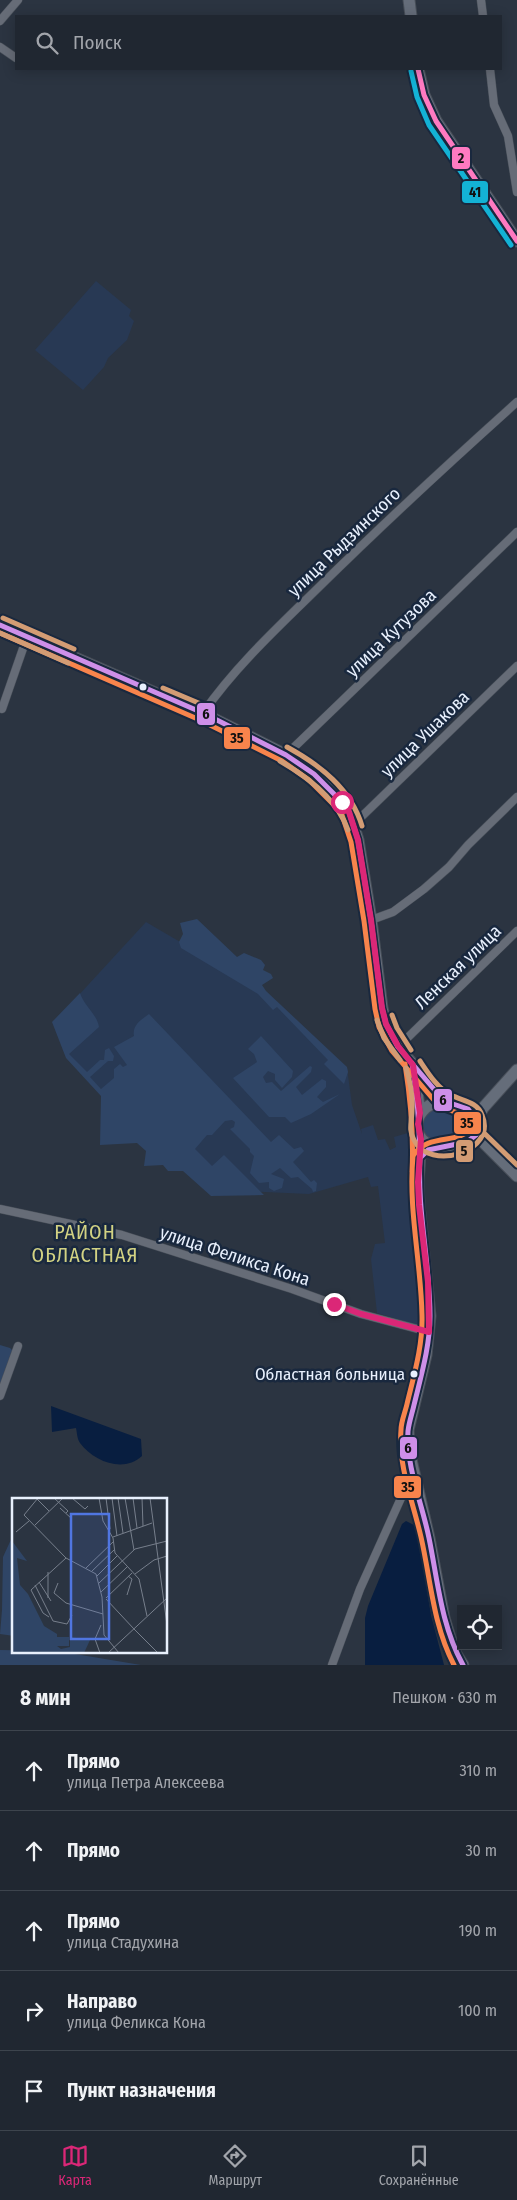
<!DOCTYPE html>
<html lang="ru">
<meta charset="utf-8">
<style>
body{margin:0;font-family:"Fira Sans Condensed",sans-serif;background:#282f39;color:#f1f3f6}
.controls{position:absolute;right:15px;bottom:15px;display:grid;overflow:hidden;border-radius:0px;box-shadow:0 2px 12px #0003}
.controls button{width:45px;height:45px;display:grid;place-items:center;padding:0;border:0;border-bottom:1px solid #3d444d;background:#202731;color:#f1f3f6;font:25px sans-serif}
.stop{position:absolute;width:15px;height:15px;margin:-11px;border:4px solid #db2777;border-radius:50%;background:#fff}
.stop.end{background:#db2777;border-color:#fff;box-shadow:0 1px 5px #0008}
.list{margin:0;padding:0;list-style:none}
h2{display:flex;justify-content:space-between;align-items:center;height:65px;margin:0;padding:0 20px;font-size:21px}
h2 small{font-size:16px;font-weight:400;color:#a2a5ab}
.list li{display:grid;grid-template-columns:32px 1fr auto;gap:15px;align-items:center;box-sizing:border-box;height:80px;padding:0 20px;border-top:1px solid #3d444d}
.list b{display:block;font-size:19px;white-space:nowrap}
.list p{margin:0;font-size:16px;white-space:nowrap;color:#a2a5ab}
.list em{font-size:16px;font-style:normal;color:#a2a5ab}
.icon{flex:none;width:28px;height:28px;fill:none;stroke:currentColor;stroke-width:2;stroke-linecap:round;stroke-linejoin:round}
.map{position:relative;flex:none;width:517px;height:1665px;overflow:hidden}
.search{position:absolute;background:#202731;box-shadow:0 2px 12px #0003;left:15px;right:15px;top:15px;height:55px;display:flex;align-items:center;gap:12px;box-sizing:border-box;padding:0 18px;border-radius:0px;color:#a2a5ab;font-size:19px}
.sheet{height:465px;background:#202731}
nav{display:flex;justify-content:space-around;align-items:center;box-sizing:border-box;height:70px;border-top:1px solid #3d444d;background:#202731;font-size:14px;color:#a2a5ab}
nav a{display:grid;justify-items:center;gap:2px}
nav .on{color:#db2777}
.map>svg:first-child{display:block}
.built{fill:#283954}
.green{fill:#2f4566}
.water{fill:#081e40}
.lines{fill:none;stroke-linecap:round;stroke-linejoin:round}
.street-casing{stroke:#484f59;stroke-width:9}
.secondary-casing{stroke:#484f59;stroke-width:13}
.street{stroke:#666c77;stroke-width:8}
.secondary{stroke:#656d7a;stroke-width:11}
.bus-1-casing{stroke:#19283e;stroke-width:9}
.bus-2-casing{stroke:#19283e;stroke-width:9}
.bus-3-casing{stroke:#19283e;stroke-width:9}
.bus-4-casing{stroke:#19283e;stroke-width:9}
.bus-5-casing{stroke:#19283e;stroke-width:9}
.bus-1{stroke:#ce8fe9;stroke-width:5}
.bus-2{stroke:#f8844c;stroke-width:5}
.bus-3{stroke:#d39c74;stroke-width:5}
.bus-4{stroke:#fe7ac1;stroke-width:5}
.bus-5{stroke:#13b2d5;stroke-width:5}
.route{stroke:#db2777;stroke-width:6}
.bus-dot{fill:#e8f0fd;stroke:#19283e;stroke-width:2}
.labels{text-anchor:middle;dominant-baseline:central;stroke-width:5;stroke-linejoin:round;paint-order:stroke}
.bus-label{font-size:17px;fill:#e8f0fd;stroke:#19283e;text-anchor:end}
.street-label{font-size:18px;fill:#e8f0fd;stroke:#19283e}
.quarter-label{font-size:20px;letter-spacing:1px;fill:#d2d283;stroke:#19283e}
.inset-road{fill:none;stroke:#777f8c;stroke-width:1}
.view{fill:#5076e1;fill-opacity:0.15;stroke:#5076e1;stroke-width:2.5}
.inset-edge{fill:none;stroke:#e8f0fd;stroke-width:2.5}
.line-badge{stroke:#19283e;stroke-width:2}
.pale-badge-label{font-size:14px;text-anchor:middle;font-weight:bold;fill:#111}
</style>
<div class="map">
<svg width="517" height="1665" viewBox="0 0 517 1665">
<rect width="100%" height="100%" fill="#2b3441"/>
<path class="built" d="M96 281 131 310 129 316 134 321 127 340 108 358 104 367 83 390 35 350Z
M146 922 264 991 347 1068 352 1105 362 1134 361 1129 373 1125 378 1140 385 1139 390 1150 396 1147 394 1137 411 1132 412 1141 407 1176 419 1283 420 1326 377 1313 371 1259 375 1244 385 1243 378 1186 371 1187 368 1177 309 1194 242 1191 213 1195 67 1057 54 1022Z"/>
<path class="green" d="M197 919 237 957 244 953 261 960 265 965 263 970 271 974 273 978 262 985 266 991 347 1067 348 1072 344 1084 324 1064 328 1060 277 1007 273 1010 258 994 181 948 179 942 183 934 180 923Z
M80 993C84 1006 97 1014 99 1027L69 1054 87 1072 100 1060H104L105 1050 109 1048 114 1056 113 1061H108L90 1077 101 1089 114 1078V1069L120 1064 123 1067 127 1065 114 1047 134 1036C132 1025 141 1020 149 1014L271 1142 279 1135 294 1149 301 1147 304 1151 293 1162 311 1182 314 1180 317 1183 316 1191 313 1192 312 1189 298 1177 291 1178 280 1168 271 1174 284 1179 282 1188 274 1191 269 1188V1182L259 1183 250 1173 254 1156 250 1152V1149L230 1129 234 1127 235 1122 232 1120 225 1121 212 1135H207L195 1149 212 1166 224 1155 264 1195 211 1196 183 1171H168L163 1165 144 1166 146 1151 137 1143 100 1145 101 1096 66 1058 52 1022Z
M261 1036 293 1071 292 1077 282 1088 275 1080V1074L268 1071 263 1077 266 1083 272 1082 281 1091 310 1066 312 1067 311 1072 296 1087 302 1095 322 1079 326 1081V1087L317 1097 323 1102 340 1094 311 1114 291 1123 285 1117H269L233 1078 257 1062 254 1054 248 1049Z
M439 1107C447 1107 454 1110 461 1113 496 1126 437 1160 425 1133 419 1121 428 1111 439 1107Z
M0 1345 10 1348 13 1351 0 1389Z
M14 1533V1636L0 1634 2 1610 3 1557Z
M0 1650 57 1651 141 1665H0Z"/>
<path class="water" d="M51 1406 141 1439 142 1456C124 1473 94 1462 80 1443 77 1439 77 1432 76 1428L52 1432Z
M406 1521 414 1525 417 1531 431 1615 444 1665H365V1618L368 1606 402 1524Z"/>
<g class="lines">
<defs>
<path id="street" d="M481 0 483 16
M0 21 18 0
M0 47 16 58
M490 69 494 105 508 136 517 192
M2 709 27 637
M203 713C235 667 278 627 318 588 383 524 449 463 517 402
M286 755 517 532
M354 824 517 666
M371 920 393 912 424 889 449 867 468 845 517 797
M398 1047 517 931
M0 1209 122 1235 292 1289 361 1314 429 1332
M0 1396 18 1346
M332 1665 360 1589 406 1487 414 1475"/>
<path id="secondary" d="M409 0 411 16
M418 69 424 95 436 121 517 241
M0 625 210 717 286 755 314 774 333 791 349 812 358 840 371 920 382 1008 386 1024 398 1047 444 1101
M413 1065 420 1113
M444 1101C458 1106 482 1111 477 1131 475 1137 469 1142 463 1144 407 1162 404 1104 444 1101Z
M476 1120 483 1108 517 1070
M476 1135 517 1176
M421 1139 418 1182 419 1205 430 1316 426 1355 408 1430 409 1451 429 1538 444 1618 454 1651 463 1665"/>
</defs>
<use href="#street" class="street-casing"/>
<use href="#secondary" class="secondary-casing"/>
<use href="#street" class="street"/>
<use href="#secondary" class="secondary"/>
<defs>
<path id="bus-1" d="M0 625 203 713 286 755 314 774 342 802 349 812 358 840 371 920 382 1008 386 1024 398 1047 444 1101 468 1109 476 1120 478 1128 476 1135 467 1142 428 1150 420 1158C417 1211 430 1263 430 1316 430 1346 421 1376 414 1405 412 1414 409 1422 408 1431 406 1467 422 1503 429 1538 438 1582 441 1625 463 1665
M412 1063C418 1101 421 1133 419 1172"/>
<path id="bus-2" d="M0 633 200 720 282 761 309 780 336 807 342 815 351 842 364 921 375 1009 379 1027 392 1051 439 1106 463 1115 470 1128C462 1145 427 1132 413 1156 408 1209 421 1262 422 1315 423 1345 414 1375 407 1404 405 1413 401 1421 401 1430 398 1466 413 1502 421 1537 431 1581 433 1625 454 1665
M405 1064C411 1102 414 1134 412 1172"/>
<path id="bus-3" d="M3 618 74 649
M0 633 68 663
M163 688 208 707
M287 747C320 765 351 789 362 826
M280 761C308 777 337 799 348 830
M392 1015 397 1028 411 1050
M377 1020 384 1038 400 1060
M406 1068C410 1081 413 1097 412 1110 412 1121 408 1130 414 1140 429 1172 498 1152 482 1115 477 1101 462 1101 451 1095 438 1089 428 1073 420 1061
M481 1130 517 1165"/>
<path id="bus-4" d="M418 69 424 95 436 121 517 241"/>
<path id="bus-5" d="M411 71 417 97 429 125 511 245"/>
</defs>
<use href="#bus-1" class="bus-1-casing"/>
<use href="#bus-2" class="bus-2-casing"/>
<use href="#bus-3" class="bus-3-casing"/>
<use href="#bus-4" class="bus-4-casing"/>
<use href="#bus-5" class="bus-5-casing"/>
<use href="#bus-1" class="bus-1"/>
<use href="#bus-2" class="bus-2"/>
<use href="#bus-3" class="bus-3"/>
<use href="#bus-4" class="bus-4"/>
<use href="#bus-5" class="bus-5"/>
</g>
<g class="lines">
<path class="route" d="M334 1304 361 1314 429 1332 428 1282 419 1205 418 1182 421 1139 418 1124 420 1113 413 1065 398 1046 386 1024 382 1008 371 920 358 840 349 812 342 802"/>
</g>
<g class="bus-dot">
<circle cx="143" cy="687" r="4.5"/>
<circle cx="414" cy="1374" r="4.5"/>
</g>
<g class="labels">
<g class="bus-label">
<text x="405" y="1374">Областная больница</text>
</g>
<g class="street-label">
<text transform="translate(344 542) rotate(-44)">улица Рыдзинского</text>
<text transform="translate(391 633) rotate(-44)">улица Кутузова</text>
<text transform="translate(425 734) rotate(-44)">улица Ушакова</text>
<text transform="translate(458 967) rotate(-44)">Ленская улица</text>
<text transform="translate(235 1256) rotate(18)">улица Феликса Кона</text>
</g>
<g class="quarter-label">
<text x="85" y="1232">РАЙОН<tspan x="85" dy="23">ОБЛАСТНАЯ</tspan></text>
</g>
</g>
<g transform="translate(12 1498)">
<rect width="155" height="155" fill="#2b3441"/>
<path d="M0 43 15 63 5 60 8 87 16 96 32 128 45 136V139H57V148H45L49 151 58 149V139L78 142 72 155H0Z" fill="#2f4566"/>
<path class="inset-road" d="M26 0 12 17 54 60 84 76 90 99 92 137 107 155M42 0 56 13 54 15M60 0 73 11 76 8M87 0 91 23 101 40 103 55 127 81 135 118M94 0 98 31M100 0 105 38M106 0 111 35M113 0 122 52M121 0 125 30M130 0 131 28M138 0 155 127M25 1 37 13M48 10 60 21M23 27 51 0M4 34 17 23M101 39 140 25M74 70 102 43M80 73 102 52M36 74V100M123 76 142 62 155 58M85 78 105 58M27 84 39 103M46 85 42 95 54 105 91 116M87 85 123 51 155 43M23 87 41 123 55 126 60 117M89 94 115 69M115 97 120 81 116 78M94 100 120 75M94 101 122 131M37 119 31 115 19 92 54 60M122 131 146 155M88 155 83 141 89 127M96 155 155 100"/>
<path class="view" d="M59 16H97V141H59Z"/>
<rect width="155" height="155" class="inset-edge"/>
</g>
<g class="line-badge">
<rect x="451" y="146" width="20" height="24" rx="5" fill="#fe7ac1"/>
<rect x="461" y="180" width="28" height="24" rx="5" fill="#13b2d5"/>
<rect x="196" y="702" width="20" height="24" rx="5" fill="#ce8fe9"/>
<rect x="223" y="726" width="28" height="24" rx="5" fill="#f8844c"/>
<rect x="433" y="1088" width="20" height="24" rx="5" fill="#ce8fe9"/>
<rect x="453" y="1111" width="29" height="24" rx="5" fill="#f8844c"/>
<rect x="455" y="1139" width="19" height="24" rx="5" fill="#d39c74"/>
<rect x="399" y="1436" width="19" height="24" rx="5" fill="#ce8fe9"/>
<rect x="393" y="1475" width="29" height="24" rx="5" fill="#f8844c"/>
</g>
<g class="pale-badge-label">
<text x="461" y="163">2</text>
<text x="475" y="197">41</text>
<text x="206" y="719">6</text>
<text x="237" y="743">35</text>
<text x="443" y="1105">6</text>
<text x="467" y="1128">35</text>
<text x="464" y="1156">5</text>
<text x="408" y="1453">6</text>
<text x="408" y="1492">35</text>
</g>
</svg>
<div class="controls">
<button><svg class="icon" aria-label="locate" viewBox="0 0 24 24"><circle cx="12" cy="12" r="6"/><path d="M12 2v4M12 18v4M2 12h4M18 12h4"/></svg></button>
</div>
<div class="stop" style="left:342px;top:802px"></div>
<div class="stop end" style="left:334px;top:1304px"></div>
<div class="search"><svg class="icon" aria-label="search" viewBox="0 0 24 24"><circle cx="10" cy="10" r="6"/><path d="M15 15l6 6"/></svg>Поиск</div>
</div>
<section class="sheet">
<h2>8 мин<small>Пешком · 630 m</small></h2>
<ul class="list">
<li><svg class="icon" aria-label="ahead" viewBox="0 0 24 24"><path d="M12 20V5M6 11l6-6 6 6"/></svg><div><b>Прямо</b><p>улица Петра Алексеева</p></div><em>310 m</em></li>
<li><svg class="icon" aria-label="ahead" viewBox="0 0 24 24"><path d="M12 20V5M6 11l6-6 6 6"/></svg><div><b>Прямо</b></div><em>30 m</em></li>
<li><svg class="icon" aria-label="ahead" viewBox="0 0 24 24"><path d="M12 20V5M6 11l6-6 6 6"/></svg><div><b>Прямо</b><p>улица Стадухина</p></div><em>190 m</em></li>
<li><svg class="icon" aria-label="right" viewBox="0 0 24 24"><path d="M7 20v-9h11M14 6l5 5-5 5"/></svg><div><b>Направо</b><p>улица Феликса Кона</p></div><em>100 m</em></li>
<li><svg class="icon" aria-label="arrive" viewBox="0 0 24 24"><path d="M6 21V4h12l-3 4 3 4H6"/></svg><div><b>Пункт назначения</b></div></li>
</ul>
</section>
<nav>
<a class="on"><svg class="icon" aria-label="map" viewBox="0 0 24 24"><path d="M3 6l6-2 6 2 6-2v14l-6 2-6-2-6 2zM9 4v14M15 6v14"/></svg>Карта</a>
<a><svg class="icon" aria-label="directions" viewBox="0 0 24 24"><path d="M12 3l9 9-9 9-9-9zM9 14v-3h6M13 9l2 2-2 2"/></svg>Маршрут</a>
<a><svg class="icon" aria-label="saved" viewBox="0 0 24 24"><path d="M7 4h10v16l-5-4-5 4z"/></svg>Сохранённые</a>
</nav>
